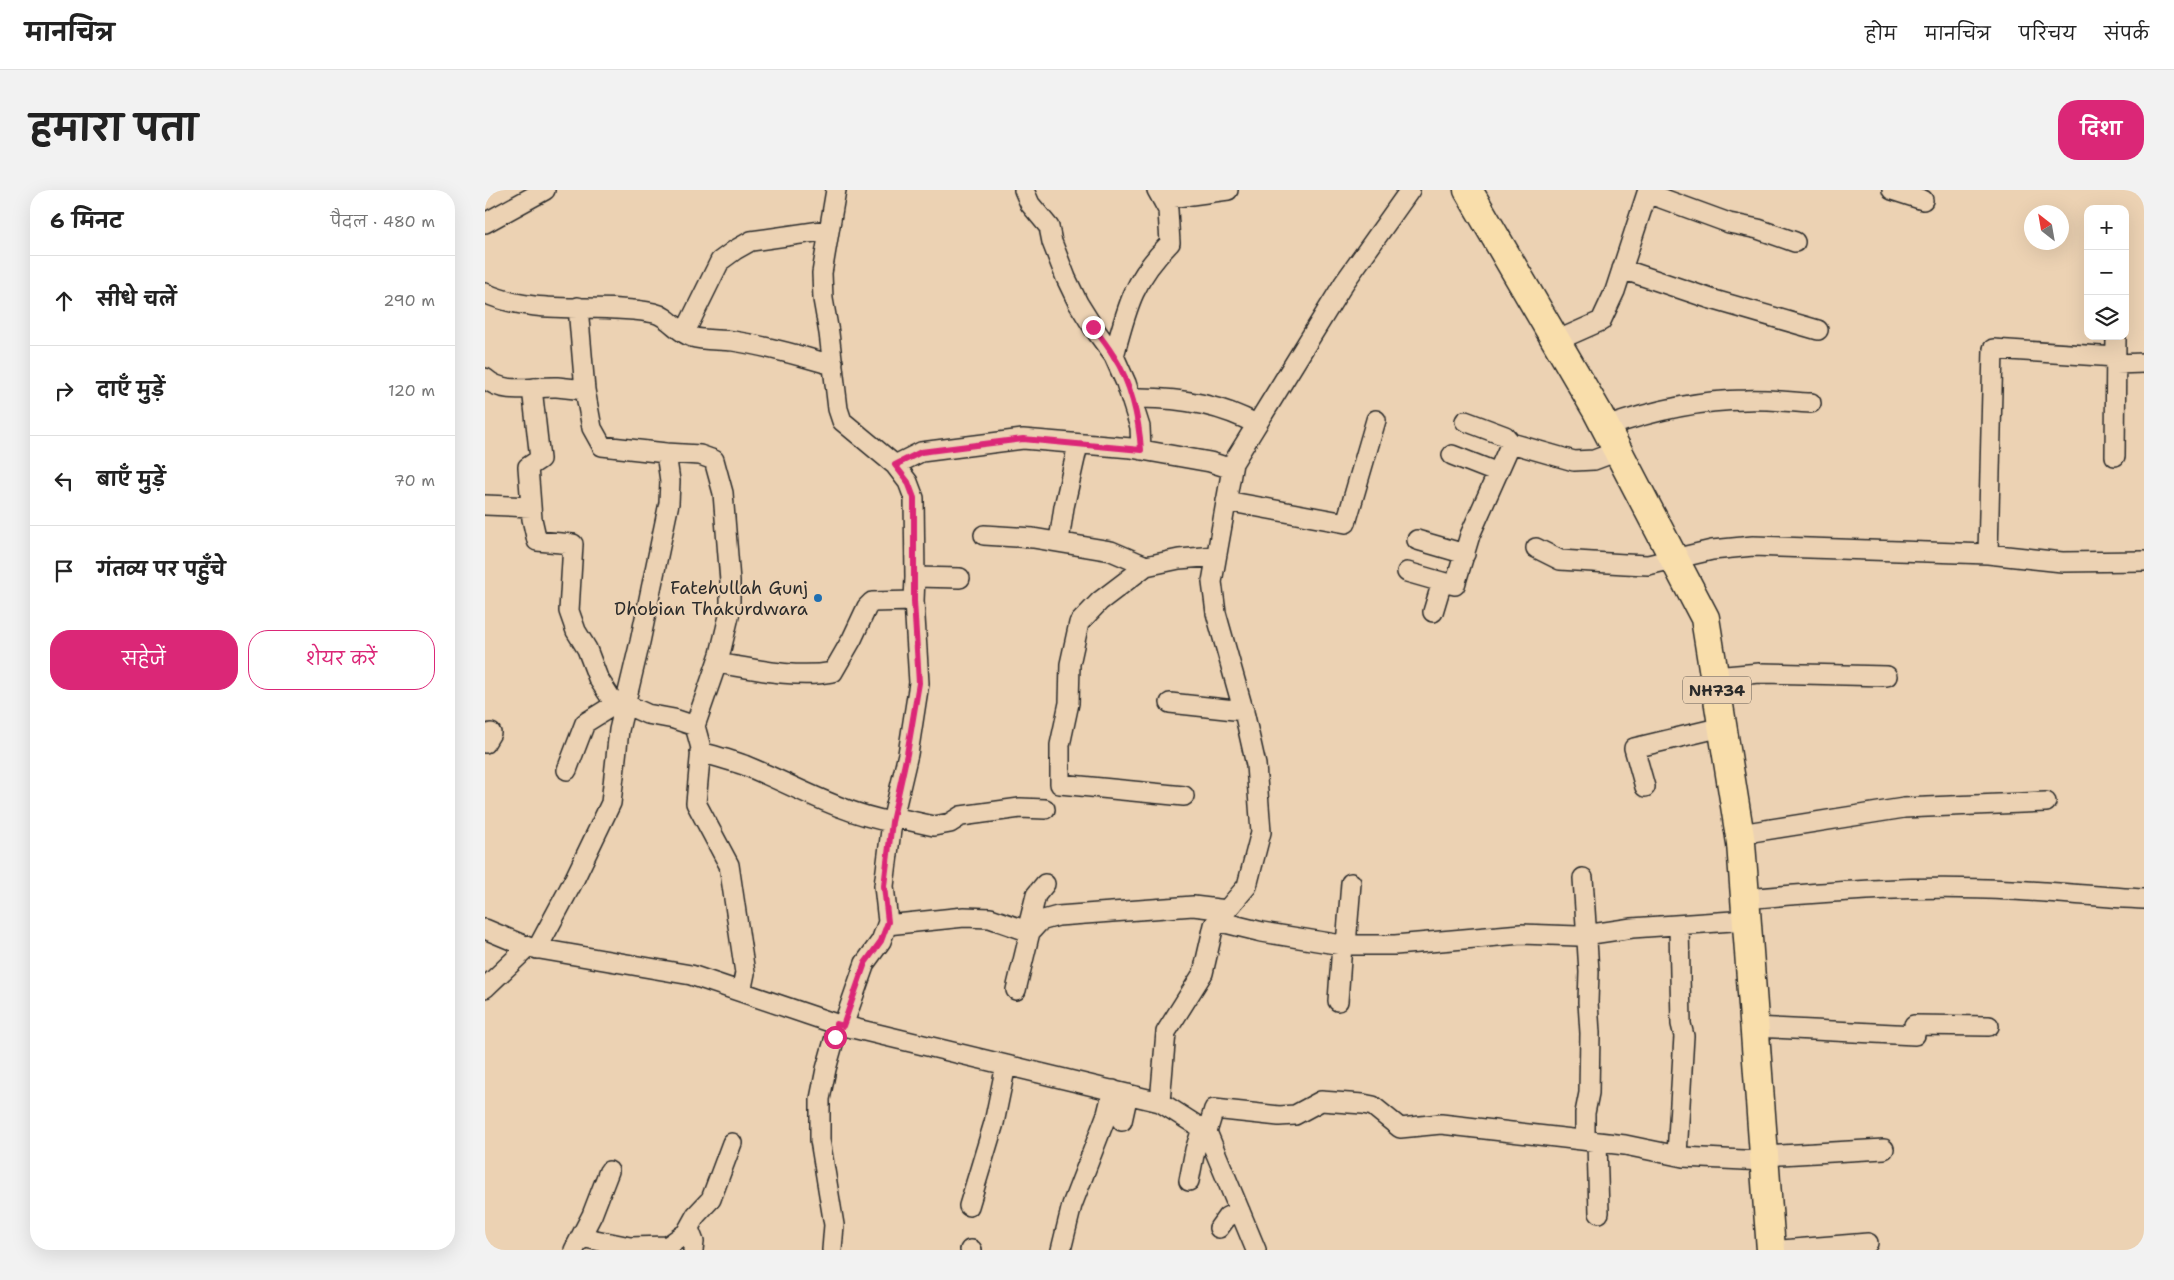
<!DOCTYPE html>
<html lang="hi">
<meta charset="utf-8">
<style>
body{margin:0;font-family:"Shantell Sans","Playpen Sans Deva",sans-serif;background:#f2f2f2;color:#222}
.controls{position:absolute;right:15px;top:15px;display:grid;overflow:hidden;border-radius:10px;box-shadow:0 5px 20px #0002}
.controls button{width:45px;height:45px;display:grid;place-items:center;padding:0;border:0;border-bottom:1px solid #e0e0e0;background:#fff;color:#222;font:25px sans-serif}
.compass{position:absolute;left:1539px;top:15px;width:45px;height:45px;border-radius:50%;background:#fff;box-shadow:0 5px 20px #0002;rotate:329deg}
.stop{position:absolute;width:15px;height:15px;margin:-11px;border:4px solid #db2777;border-radius:50%;background:#fff}
.stop.end{background:#db2777;border-color:#fff;box-shadow:0 1px 5px #0008}
.list{margin:0;padding:0;list-style:none}
h2{display:flex;justify-content:space-between;align-items:center;height:65px;margin:0;padding:0 20px;font-size:21px}
h2 small{font-size:16px;font-weight:400;color:#767676}
.list li{display:grid;grid-template-columns:32px 1fr auto;gap:15px;align-items:center;box-sizing:border-box;height:90px;padding:0 20px;border-top:1px solid #e0e0e0}
.list b{display:block;font-size:19px;white-space:nowrap}
.list em{font-size:16px;font-style:normal;color:#767676}
.actions{display:flex;gap:10px;padding:15px 20px}
.actions a{flex:1;padding:11px 0;border:1px solid #db2777;border-radius:20px;text-align:center;font-size:18px;color:#db2777}
.actions .main{background:#db2777;color:#fff}
.icon{flex:none;width:28px;height:28px;fill:none;stroke:currentColor;stroke-width:2;stroke-linecap:round;stroke-linejoin:round}
.map{position:relative;flex:none;width:1659px;height:1060px;overflow:hidden;border-radius:20px}
header{display:flex;align-items:center;gap:30px;box-sizing:border-box;height:70px;padding:0 25px;background:#fff;border-bottom:1px solid #e0e0e0}
header strong{font-size:24px}
nav{display:flex;gap:28px;margin-inline-start:auto;font-size:18px}
.intro{display:flex;align-items:center;justify-content:space-between;box-sizing:border-box;height:120px;padding:0 30px}
h1{margin:0;font-size:35px}
.button{padding:12px 22px;border-radius:20px;background:#db2777;color:#fff;font-size:18px;font-weight:700}
main{display:flex;gap:30px;padding:0 30px}
aside{flex:1;background:#fff;border-radius:20px;box-shadow:0 5px 20px #0002}
.map>svg:first-child{display:block}
.lines{fill:none;stroke-linecap:round;stroke-linejoin:round}
.minor-casing{stroke:#2b2b2b;stroke-width:22}
.highway-casing{stroke:#2b2b2b;stroke-width:31}
.minor{stroke:#ecd2b3;stroke-width:19}
.highway{stroke:#f9deab;stroke-width:28}
.route{stroke:#db2777;stroke-width:6}
.poi-dot{fill:#1f6fb2;stroke:#ecd2b3;stroke-width:2}
.labels{text-anchor:middle;dominant-baseline:central;stroke-width:4.5;stroke-linejoin:round;paint-order:stroke}
.shield{fill:#ecd2b3;stroke:#655d54;stroke-width:1}
.shield-label{font-size:16px;font-weight:bold;fill:#2b2b2b}
.poi-label{font-size:18px;fill:#2b2b2b;stroke:#ecd2b3;text-anchor:end}
</style>
<header>
<strong>मानचित्र</strong>
<nav><a>होम</a><a>मानचित्र</a><a>परिचय</a><a>संपर्क</a></nav>
</header>
<div class="intro"><h1>हमारा पता</h1><a class="button">दिशा</a></div>
<main>
<aside>
<h2>6 मिनट<small>पैदल · 480 m</small></h2>
<ul class="list">
<li><svg class="icon" aria-label="ahead" viewBox="0 0 24 24"><path d="M12 20V5M6 11l6-6 6 6"/></svg><div><b>सीधे चलें</b></div><em>290 m</em></li>
<li><svg class="icon" aria-label="right" viewBox="0 0 24 24"><path d="M7 20v-9h11M14 6l5 5-5 5"/></svg><div><b>दाएँ मुड़ें</b></div><em>120 m</em></li>
<li><svg class="icon" aria-label="left" viewBox="0 0 24 24"><path d="M17 20v-9H6M10 6l-5 5 5 5"/></svg><div><b>बाएँ मुड़ें</b></div><em>70 m</em></li>
<li><svg class="icon" aria-label="arrive" viewBox="0 0 24 24"><path d="M6 21V4h12l-3 4 3 4H6"/></svg><div><b>गंतव्य पर पहुँचे</b></div></li>
</ul>
<div class="actions"><a class="main">सहेजें</a><a>शेयर करें</a></div>
</aside>
<div class="map">
<svg width="1659" height="1060" viewBox="0 0 1659 1060">
<rect width="100%" height="100%" fill="#ecd2b3"/>
<filter id="ink" filterUnits="userSpaceOnUse"><feTurbulence type="fractalNoise" baseFrequency=".02" numOctaves="2"/><feDisplacementMap in="SourceGraphic" scale="10" xChannelSelector="R" yChannelSelector="G"/><feConvolveMatrix kernelMatrix="1 2 1 2 8 2 1 2 1" color-interpolation-filters="sRGB"/></filter>
<g filter="url(#ink)">
<g class="lines">
<defs>
<path id="minor" d="M351 0 337 83 338 109 344 143 353 219 357 231 410 275 423 292 429 308 430 387
M539 0 545 14 564 37 567 52 581 88 593 113 608 137 629 166 641 193 655 237 656 260
M1407 0 1438 10
M1162 3 1244 33 1273 39 1310 52
M677 9 743 0
M0 33 60 0
M1137 79 1226 109 1333 140
M0 103C52 127 113 112 169 123 184 126 193 143 207 147 219 151 235 149 248 151 280 156 310 164 340 173L348 172
M200 142 235 71 250 60 266 51 343 40
M1071 151 1116 131 1130 101 1163 0
M629 166C642 117 648 90 685 53L683 20 672 0
M1631 174 1659 173
M0 188C19 206 48 196 72 197 81 198 90 199 100 200
M49 198 48 207 55 269 43 277 47 329 52 351 88 354 84 421 91 441 102 459 113 488 131 516
M646 208C689 207 733 213 771 234
M980 231 1020 246 1026 253
M1121 237C1164 222 1214 210 1261 210 1282 209 1305 212 1326 213
M181 263 215 265 229 270 238 303 245 391V422L235 464 210 536 216 558 211 613 244 675 260 783 256 802
M967 265 1013 283
M1630 266 1631 146
M410 275 436 262 538 249 646 258 725 272 747 279
M741 311 861 333 891 230
M0 315 46 317
M499 345 548 348 626 361 661 376
M932 350 980 364
M574 351 579 317 593 255
M1051 358 1075 370 1140 374 1163 375 1227 360 1268 356 1503 364 1577 372 1659 371
M1503 364 1508 159 1631 167
M922 382 957 392
M948 422 957 392 970 395 985 345 1026 253 1089 271 1109 270 1133 261
M232 473C269 479 311 489 348 482L367 449 382 417 387 412 429 411 430 387 475 388
M1229 487 1275 483 1402 486
M685 513 759 521
M0 553 6 543
M215 562C230 566 245 570 259 575 308 595 355 623 407 632L399 696 403 732 396 751 380 773 358 836
M82 580 100 533 124 518 140 514 162 524 189 529 210 536
M1160 597 1149 558 1237 537
M699 606 575 594V555L584 513 585 474 594 433 615 411 661 376 694 369 731 366
M408 627 449 636 465 633 476 626 535 618 560 619
M407 632 423 564 434 493 429 411
M1255 644 1419 618 1561 612
M1098 688 1104 782 1103 812 1105 843 1104 903 1100 923V950
M1260 709C1349 701 1437 695 1526 700 1570 702 1615 707 1659 709
M732 731 777 742 857 755H910L1036 744 1093 746 1147 738 1262 730
M402 735 479 727 505 728 545 742
M0 739 43 757 206 785 351 834 675 912 722 942 771 1060
M542 741 551 705 560 694
M861 755 866 693
M52 759 89 690 126 613 134 540 155 452 184 313 185 291 181 263 117 256 107 238 100 200 93 117
M0 798 43 757
M531 800 545 742 555 731 573 726 708 716 742 720
M853 811 857 755
M1269 837 1430 845 1429 835 1504 836
M675 912 681 842 718 783 729 735 762 696 776 642 771 575 760 526 731 423 727 392 748 273 859 93 925 0
M637 931 643 904
M722 942 729 919 794 926 810 925 836 911 878 914 888 916 915 938 956 934 1140 955 1198 967 1279 971
M1112 952 1114 1023
M1192 965 1199 846 1196 834 1194 736
M1279 966 1399 959
M704 991 710 960 717 939
M484 1016 509 933 521 875
M734 1038 742 1027 755 1021
M204 1039 209 1052 208 1060
M96 1047 145 1057 183 1056 201 1043 211 1025 226 1009 247 953
M89 1060 107 1025 124 981
M347 1060 349 1035 335 950V909L341 879 350 847 351 834
M485 1060H487
M576 1060 587 1015 622 924 628 900
M1297 1060 1383 1053"/>
<path id="highway" d="M983 0 1112 221 1220 428 1256 653 1286 1060"/>
</defs>
<use href="#minor" class="minor-casing"/>
<use href="#highway" class="highway-casing"/>
<use href="#minor" class="minor"/>
<use href="#highway" class="highway"/>
</g>
</g>
<g class="lines" filter="url(#ink)">
<path class="route" d="M350 847 351 834 358 836 380 773 396 751 403 732 399 696 407 632 422 564 434 493 429 411V308L423 292 410 275 436 262 538 249 656 260C654 229 646 192 628 165 622 155 615 146 608 137"/>
</g>
<circle class="poi-dot" cx="333" cy="408" r="5"/>
<g class="labels">
<rect class="shield" x="1198" y="486.5" width="68" height="27" rx="4"/>
<g class="shield-label">
<text x="1232" y="500">NH734</text>
</g>
<g class="poi-label">
<text x="323" y="398">Fatehullah Gunj<tspan x="323" dy="21">Dhobian Thakurdwara</tspan></text>
</g>
</g>
</svg>
<div class="controls">
<button>+</button>
<button>−</button>
<button><svg class="icon" aria-label="layers" viewBox="0 0 24 24"><path d="M12 4l9 5-9 5-9-5zM3 14l9 5 9-5"/></svg></button>
</div>
<svg class="compass" viewBox="-18 -18 36 36"><path d="M0-13l5 13h-10z" fill="#e53935"/><path d="M0 13l5-13h-10z" fill="#767676"/></svg>
<div class="stop" style="left:350px;top:847px"></div>
<div class="stop end" style="left:608px;top:137px"></div>
</div>
</main>
